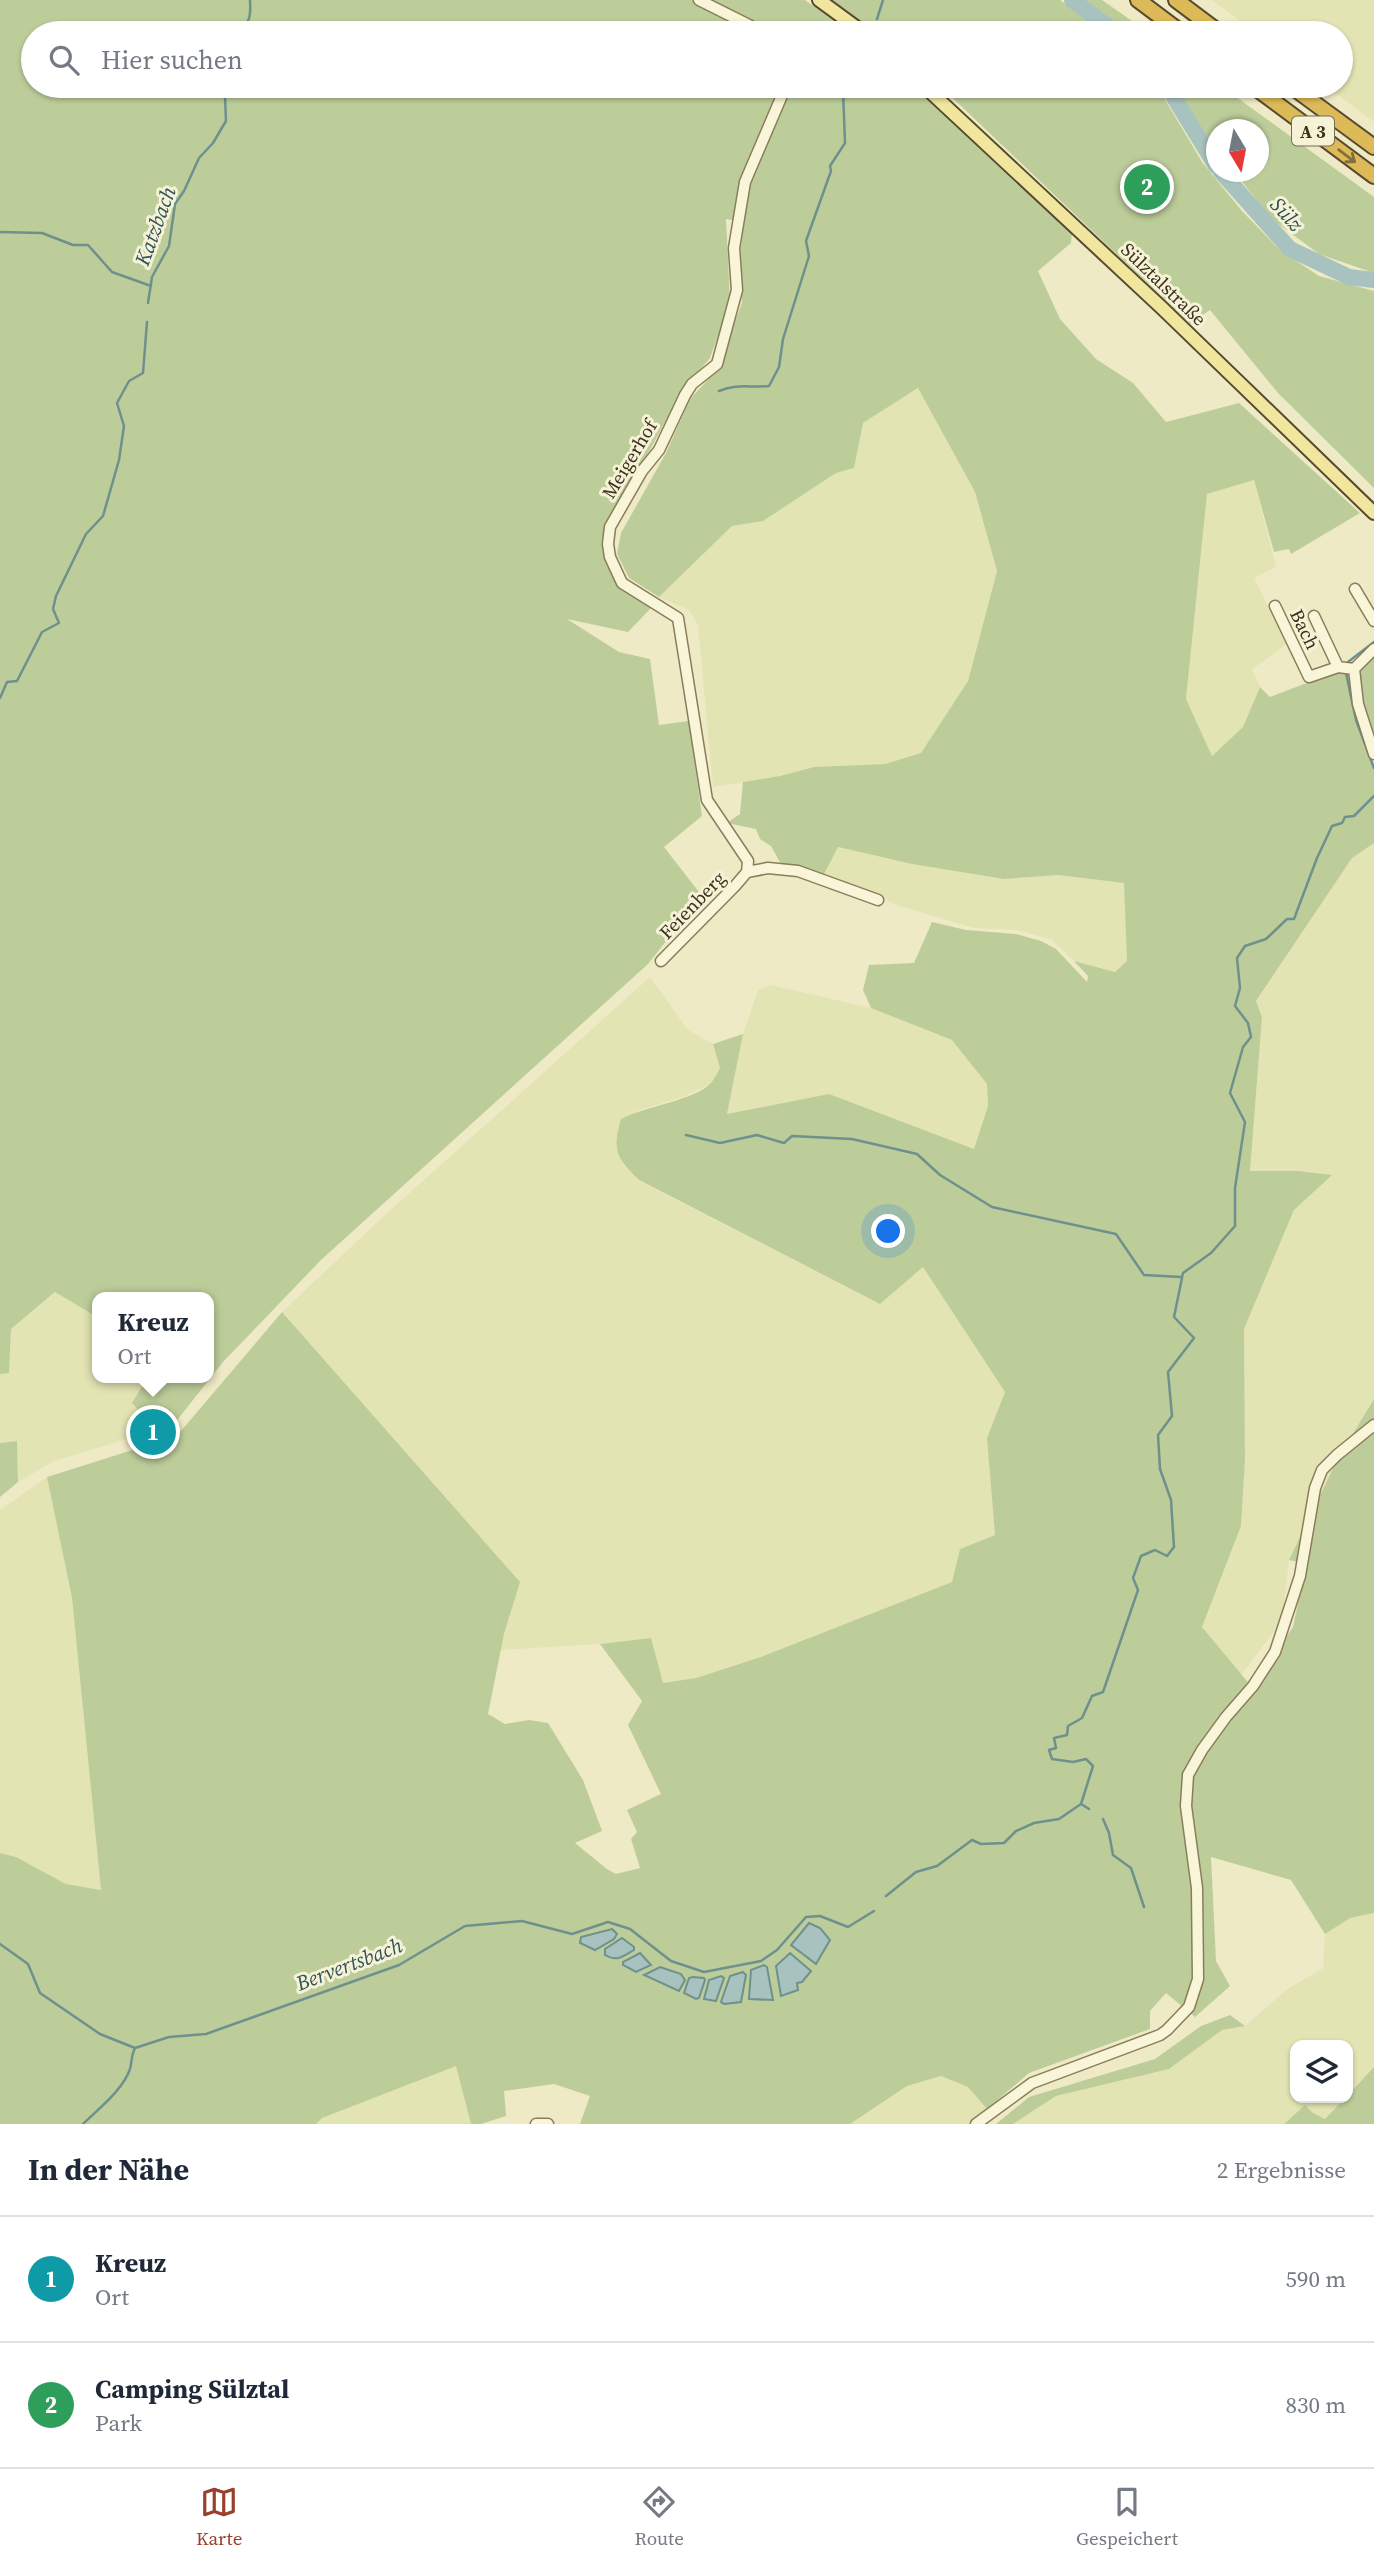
<!DOCTYPE html>
<html lang="de">
<meta charset="utf-8">
<style>
body{margin:0;font-family:"Source Serif 4",serif;background:#f2f2f3;color:#1f2937}
.controls{position:absolute;right:21px;bottom:21px;display:grid;overflow:hidden;border-radius:14px;box-shadow:0 2px 5px #0004}
.controls button{width:63px;height:63px;display:grid;place-items:center;padding:0;border:0;border-bottom:2px solid #e0e1e3;background:#fff;color:#1f2937;font:35px sans-serif}
.compass{position:absolute;left:1206px;top:119px;width:63px;height:63px;border-radius:50%;background:#fff;box-shadow:0 2px 5px #0004;rotate:170deg}
.you{position:absolute;left:889px;top:1232px;width:24px;height:24px;margin:-18px;border:5px solid #fff;border-radius:50%;background:#1a73e8;box-shadow:0 0 0 10px #1a73e833}
.badge{display:grid;place-items:center;width:46px;height:46px;border-radius:50%;background:#993f2c;color:#fff;font-size:23px;font-weight:700}
.pin{position:absolute;translate:-50% -50%;border:4px solid #fff;box-shadow:0 2px 7px #0006}
.popup{position:absolute;left:92px;top:1292px;width:122px;height:91px;box-sizing:border-box;display:grid;place-content:center;border-radius:14px;background:#fff;filter:drop-shadow(0 2px 5px #0005);font-size:23px;white-space:nowrap;color:#747a83}
.popup b{font-size:26px;color:#1f2937}
.popup::after{content:'';position:absolute;left:50%;top:100%;margin-left:-14px;border:14px solid transparent;border-top-color:#fff}
.list{margin:0;padding:0;list-style:none}
h2{display:flex;justify-content:space-between;align-items:center;height:91px;margin:0;padding:0 28px;font-size:30px}
h2 small{font-size:23px;font-weight:400;color:#747a83}
.list li{display:grid;grid-template-columns:46px 1fr auto;gap:21px;align-items:center;box-sizing:border-box;height:126px;padding:0 28px;border-top:2px solid #e0e1e3}
.list b{display:block;font-size:26px;white-space:nowrap}
.list p{margin:0;font-size:23px;white-space:nowrap;color:#747a83}
.list em{font-size:23px;font-style:normal;color:#747a83}
.icon{flex:none;width:38px;height:38px;fill:none;stroke:currentColor;stroke-width:2;stroke-linecap:round;stroke-linejoin:round}
.map{position:relative;flex:none;width:1374px;height:2124px;overflow:hidden}
.search{position:absolute;background:#fff;box-shadow:0 2px 5px #0004;left:21px;right:21px;top:21px;height:77px;display:flex;align-items:center;gap:18px;box-sizing:border-box;padding:0 24px;border-radius:38px;color:#747a83;font-size:26px}
.sheet{height:343px;background:#fff}
nav{display:flex;justify-content:space-around;align-items:center;box-sizing:border-box;height:98px;border-top:2px solid #e0e1e3;background:#fff;font-size:19px;color:#747a83}
nav a{display:grid;justify-items:center;gap:4px}
nav .on{color:#993f2c}
.map>svg:first-child{display:block}
.farmland{fill:#e3e4b3}
.green{fill:#bdcd9a}
.water{fill:#a7c2bf;stroke:#6e918e;stroke-width:2}
.lines{fill:none;stroke-linecap:round;stroke-linejoin:round}
.stream{stroke:#6e918e;stroke-width:2.5}
.river{stroke:#a7c2bf;stroke-width:16}
.minor-casing{stroke:#8a7d5b;stroke-width:13}
.major-casing{stroke:#584a30;stroke-width:16}
.highway-casing{stroke:#584a30;stroke-width:18}
.minor{stroke:#f9f5d9;stroke-width:10}
.major{stroke:#f1e69e;stroke-width:12}
.highway{stroke:#ddba58;stroke-width:14}
.oneway{stroke:#836f39}
.labels{text-anchor:middle;dominant-baseline:central;stroke-width:6;stroke-linejoin:round;paint-order:stroke}
.shield{fill:#f6f2d6;stroke:#726b56;stroke-width:2}
.shield-label{font-size:18px;font-weight:bold;fill:#3a311f}
.street-label{font-size:19px;fill:#3a311f;stroke:#f6f2d6}
.water-label{font-size:21px;font-style:italic;fill:#2f545a;stroke:#f6f2d6}
</style>
<div class="map">
<svg width="1374" height="2124" viewBox="0 0 1374 2124">
<rect width="100%" height="100%" fill="#eeeac6"/>
<path class="farmland" d="M1212 0H1374V122L1326 86H1341V33H1256Z
M919 388 975 492 997 571 968 681 921 753 885 764 814 767 780 776 713 787 698 625 689 610 659 597 732 526 763 521 836 473 854 468 863 423Z
M1254 480 1276 567 1254 578 1287 644 1252 669 1260 687 1243 727 1212 756 1186 699 1207 494Z
M1374 843V1399L1338 1458 1289 1560 1282 1621 1241 1675 1202 1627 1241 1526 1245 1459 1244 1329 1294 1210 1331 1175 1298 1171H1250L1262 1017 1256 1002 1352 858Z
M837 847 912 864 1004 879 1058 875 1125 883 1127 961 1115 972 1074 961 1052 940 1017 930 974 928 900 906 824 874Z
M650 977 688 1030 713 1044 720 1068 710 1084 683 1097 636 1111 623 1164 639 1181 880 1304 923 1267 1005 1392 987 1438 995 1535 960 1549 952 1582 761 1657 696 1678 662 1684 651 1638 600 1644 500 1650 519 1582 282 1312 386 1214Z
M770 985 871 1008 953 1040 987 1084 988 1106 974 1149 829 1095 727 1114 743 1034 758 990Z
M56 1292 97 1317V1378H147L132 1403 157 1430 54 1461 18 1482 17 1441 0 1443V1374L9 1373 11 1329Z
M47 1477 72 1598 101 1890 66 1884 16 1857 0 1853V1510Z
M1374 1913V2067L1348 2095V2045H1295V2098H1345L1325 2119 1313 2113 1305 2105 1284 2124H1013L1056 2096 1169 2069 1222 2030 1245 2026 1286 1990 1323 1968 1325 1934 1350 1918Z
M456 2065 471 2124H316L322 2118Z
M941 2076 968 2087 987 2109 970 2124H850L907 2086Z"/>
<path class="green" d="M0 0H805L850 33H33V86H916L1072 231 1071 243 1038 271 1060 319 1096 359 1133 383 1166 422 1239 403 1360 513 1291 554 1289 549 1274 552 1254 480 1207 494 1186 699 1212 756 1243 727 1260 687 1270 697 1343 669 1350 672 1358 718 1374 766V843L1352 858 1256 1001 1262 1017 1250 1171H1298L1332 1175 1294 1210 1244 1329 1245 1459 1241 1526 1202 1627 1252 1687 1293 1627 1306 1564 1289 1560 1338 1458 1374 1399V1913L1350 1918 1325 1934 1291 1880 1211 1857 1216 1961 1230 1986 1195 2017 1166 1993 1150 2011V2029L1029 2073 987 2109 968 2087 941 2076 907 2086 850 2124H580L590 2096 554 2084 504 2091 506 2116 481 2124H471L456 2066 322 2118 316 2124H0V1853L16 1857 66 1884 101 1890 72 1598 47 1477 158 1442 181 1431 282 1312 520 1582 504 1634 488 1714 505 1724 529 1720 548 1723 583 1780 602 1831 575 1843 607 1869 616 1874 640 1868 631 1839 637 1832 627 1810 661 1794 628 1725 642 1701 600 1644 651 1638 663 1683 696 1678 761 1657 952 1582 960 1549 995 1535 987 1438 1005 1392 923 1267 880 1304 639 1180C616 1158 612 1150 621 1119 645 1106 693 1101 711 1083 714 1079 717 1073 720 1068L713 1044 743 1034 727 1114 829 1094 974 1149 988 1106 987 1084 952 1040 871 1008 863 990 869 965 914 963 932 922 966 930 1016 934 1041 941 1056 949 1087 982 1088 976 1074 961 1115 972 1127 961 1124 883 1058 875 1004 879 912 864 838 847 824 874 805 868 782 866 771 846 760 839 756 829 727 823 740 814 743 782 780 776 814 767 885 764 921 753 968 681 997 571 975 492 918 388 863 423 854 468 836 473 763 521 732 526 659 597 629 578 617 554 621 533 666 453 690 399 716 371 742 303 740 255 744 222 726 219 730 302 710 358 683 389 608 527 605 557 620 587 653 606 628 632 567 619 619 652 650 659 659 725 689 721 702 816 664 847 702 896 648 964 321 1260 223 1362 174 1424 157 1430 132 1403 147 1378H209V1297H97V1317L55 1292 11 1329 9 1373 0 1374Z
M830 0H1060L1104 33H874Z
M1084 0H1102L1149 33H1125Z
M940 86H1157L1202 162 1242 211 1280 250 1319 276 1374 291V488L1278 393 1210 310 1190 324Z
M1175 86H1221L1374 197V273L1319 254 1273 220 1234 172H1258V130H1216V150Z
M1374 653V742C1368 723 1351 684 1362 666 1365 661 1370 657 1374 653Z
M17 1441 18 1482 0 1497V1443Z
M1230 2015 1245 2026 1222 2030 1169 2069 1056 2096 1013 2124H996L1029 2097 1155 2059 1201 2026Z
M1374 2067V2124H1284L1305 2105 1313 2113 1325 2119 1345 2098H1348V2095Z"/>
<path class="water" d="M809 1923 820 1928 830 1940 816 1964 791 1945Z
M612 1929 617 1934 614 1939 595 1950 580 1943 581 1937Z
M622 1938 634 1947V1950C622 1957 617 1962 605 1955V1949Z
M640 1953 651 1965 636 1972 623 1965V1962Z
M790 1953 811 1971 802 1982 797 1983 798 1990 781 1996 776 1966Z
M764 1965 767 1967 773 2000 749 1999 751 1970Z
M660 1967 681 1974 685 1980 679 1991 644 1975Z
M743 1972 746 1975 741 2002 724 2004 721 2002 730 1976Z
M721 1976 724 1978 716 2001 704 1999 709 1980Z
M693 1977 704 1978 705 1980 699 1998 696 1999 684 1993 689 1978Z"/>
<g class="lines">
<path class="stream" d="M877 19 883 0
M238 33C250 23 251 16 250 0
M0 232 42 233 73 245H88L112 272 151 286
M148 303 152 277 169 246 175 204 184 191 199 158 213 143 226 121 225 97 230 86
M719 391C738 383 749 388 769 386L779 367 783 339 809 256 806 241 831 171 830 166 845 143 843 90 847 86
M1348 662 1374 642
M1346 673 1356 720 1374 768
M0 698 7 682 17 681 42 632 59 623 53 609 56 596 86 534 103 516 119 460 124 426 117 403 129 381 143 373 147 322
M686 1135 720 1143 757 1135 784 1143 792 1136 852 1139 917 1154 940 1175 992 1207 1116 1234 1144 1275 1181 1277
M1081 1804 1089 1809
M1103 1819 1109 1833 1113 1855 1131 1868 1144 1907
M886 1896 916 1872 937 1866 972 1840 981 1844 1004 1843 1016 1831 1034 1823 1059 1819 1081 1804 1093 1766 1086 1759 1073 1762 1052 1759 1049 1750 1056 1748 1054 1738 1067 1735 1068 1726 1082 1718 1092 1696 1103 1692 1138 1590 1133 1578 1141 1556 1155 1550 1167 1556 1174 1547 1171 1500 1160 1469 1158 1435 1172 1416 1168 1372 1194 1338 1174 1317 1183 1273 1211 1253 1235 1226V1188L1245 1122 1230 1093 1243 1047 1251 1037 1248 1023 1235 1006 1240 988 1237 958 1245 946 1266 939 1287 919H1294L1317 858 1332 826 1342 823 1345 817 1354 816 1374 796
M0 1944 28 1964 40 1993 100 2034 135 2048 169 2037 206 2034 399 1965 465 1926 522 1921 572 1934 608 1922 630 1929 671 1961 704 1972 761 1961 777 1950 806 1917 820 1916 848 1927 874 1911
M83 2124C98 2109 123 2090 130 2069 132 2062 131 2056 135 2048"/>
<path class="river" d="M1072 0 1117 33
M1167 86 1216 166
M1221 172 1290 249 1349 277 1374 280"/>
<defs>
<path id="minor" d="M699 0 753 27 760 33
M1355 589 1374 621
M1275 606 1309 677 1338 667 1354 669
M1314 616 1338 667
M1354 669 1358 704 1374 754
M1354 669 1374 649
M747 872 768 868 798 871 878 900
M661 961 735 886 747 872 748 861 707 800 678 618 622 583 610 557 608 544 610 527 642 471 659 450 685 395 692 384 717 364 737 290 734 248 745 182 786 86
M536 2124H548
M976 2124 1032 2083 1160 2035 1167 2030 1189 2007 1198 1979 1197 1888 1186 1806 1188 1775 1202 1750 1226 1717 1253 1686 1275 1652 1300 1576 1315 1488 1322 1470 1337 1455 1374 1425"/>
<path id="major" d="M819 0 864 33
M924 86 1162 308 1374 513"/>
<path id="highway" d="M1138 0 1182 33
M1176 0 1220 33
M1253 86 1374 176
M1291 86 1374 147"/>
</defs>
<use href="#minor" class="minor-casing"/>
<use href="#major" class="major-casing"/>
<use href="#highway" class="highway-casing"/>
<use href="#minor" class="minor"/>
<use href="#major" class="major"/>
<use href="#highway" class="highway"/>
</g>
<defs><path id="oneway-shaft" d="M-6 0H5M1.5-3L5.5 0L1.5 3" fill="none" stroke-width="1.6" stroke-linecap="round" stroke-linejoin="round" transform="scale(1.75)"/></defs>
<use class="oneway" href="#oneway-shaft" transform="translate(1347 156) rotate(37)"/>
<g class="labels">
<rect class="shield" x="1292" y="116.5" width="42" height="29" rx="5"/>
<g class="shield-label">
<text x="1313" y="131">A 3</text>
</g>
<g class="street-label">
<text transform="translate(1164 284) rotate(44)">Sülztalstraße</text>
<text transform="translate(629 459) rotate(-59)">Meigerhof</text>
<text transform="translate(1305 629) rotate(64)">Bach</text>
<text transform="translate(692 905) rotate(-46)">Feienberg</text>
</g>
<g class="water-label">
<text transform="translate(1287 214) rotate(48)">Sülz</text>
<text transform="translate(155 226) rotate(-70)">Katzbach</text>
<text transform="translate(349 1964) rotate(-21)">Bervertsbach</text>
</g>
</g>
</svg>
<div class="controls">
<button><svg class="icon" aria-label="layers" viewBox="0 0 24 24"><path d="M12 4l9 5-9 5-9-5zM3 14l9 5 9-5"/></svg></button>
</div>
<svg class="compass" viewBox="-18 -18 36 36"><path d="M0-13l5 13h-10z" fill="#e53935"/><path d="M0 13l5-13h-10z" fill="#747a83"/></svg>
<div class="you"></div>
<div class="pin badge" style="left:153px;top:1432px;background:#0f9aa8">1</div>
<div class="popup"><b>Kreuz</b>Ort</div>
<div class="pin badge" style="left:1147px;top:187px;background:#2e9e5b">2</div>
<div class="search"><svg class="icon" aria-label="search" viewBox="0 0 24 24"><circle cx="10" cy="10" r="6"/><path d="M15 15l6 6"/></svg>Hier suchen</div>
</div>
<section class="sheet">
<h2>In der Nähe<small>2 Ergebnisse</small></h2>
<ul class="list">
<li><span class="badge" style="background:#0f9aa8">1</span><div><b>Kreuz</b><p>Ort</p></div><em>590 m</em></li>
<li><span class="badge" style="background:#2e9e5b">2</span><div><b>Camping Sülztal</b><p>Park</p></div><em>830 m</em></li>
</ul>
</section>
<nav>
<a class="on"><svg class="icon" aria-label="map" viewBox="0 0 24 24"><path d="M3 6l6-2 6 2 6-2v14l-6 2-6-2-6 2zM9 4v14M15 6v14"/></svg>Karte</a>
<a><svg class="icon" aria-label="directions" viewBox="0 0 24 24"><path d="M12 3l9 9-9 9-9-9zM9 14v-3h6M13 9l2 2-2 2"/></svg>Route</a>
<a><svg class="icon" aria-label="saved" viewBox="0 0 24 24"><path d="M7 4h10v16l-5-4-5 4z"/></svg>Gespeichert</a>
</nav>
